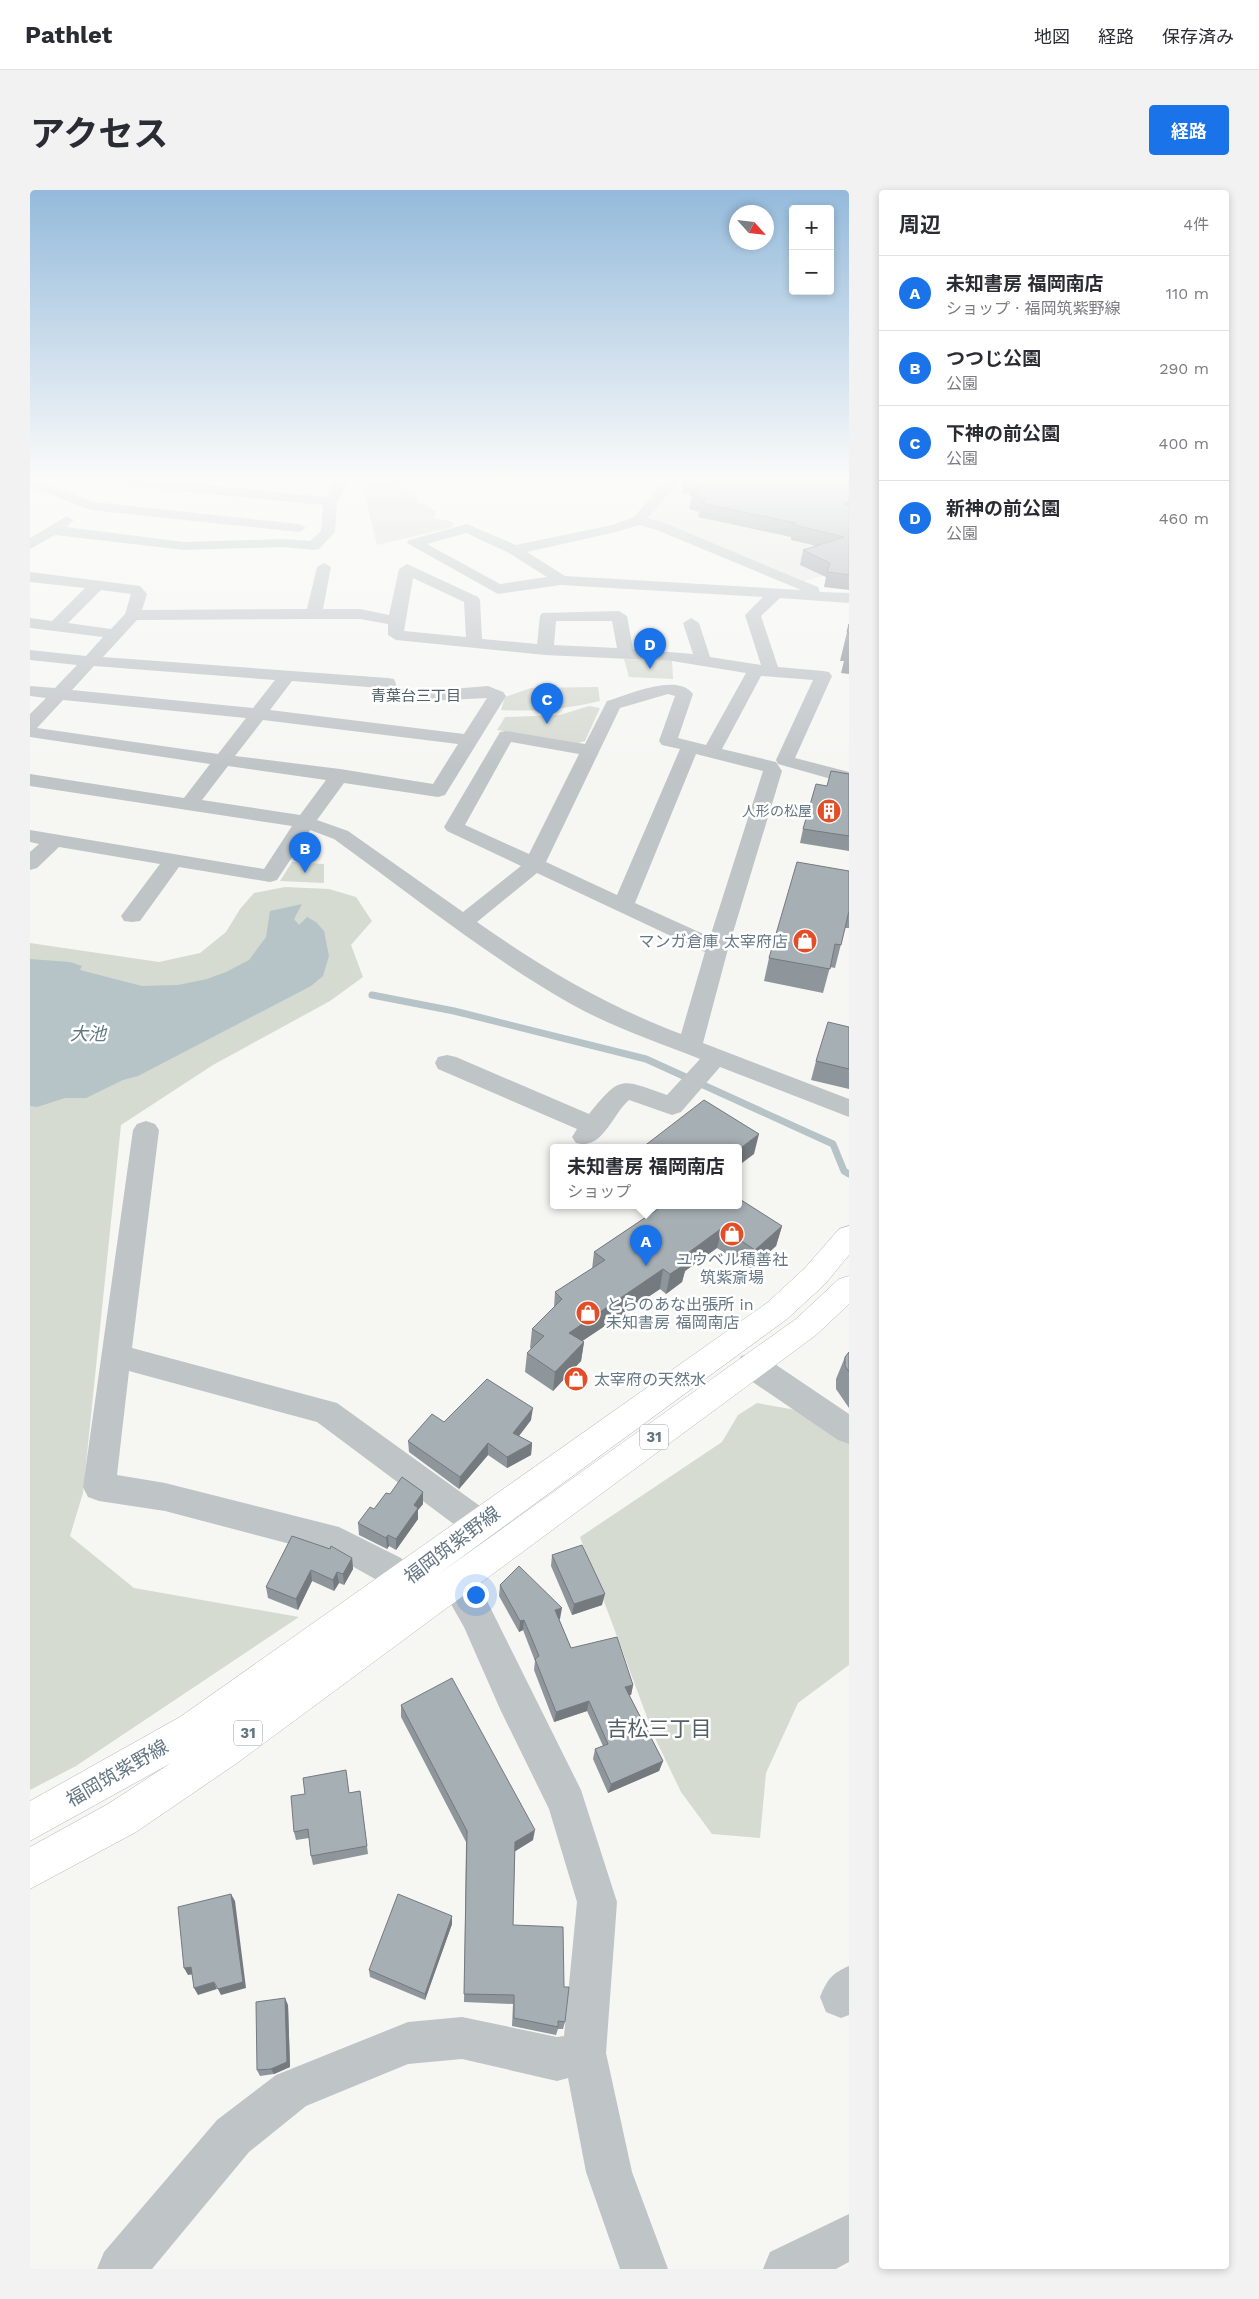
<!DOCTYPE html>
<html lang="ja">
<meta charset="utf-8">
<style>
body{margin:0;font-family:"Work Sans","Noto Sans JP",sans-serif;background:#f2f2f3;color:#2b2b33}
.controls{position:absolute;right:15px;top:15px;display:grid;overflow:hidden;border-radius:5px;box-shadow:0 2px 8px #0003}
.controls button{width:45px;height:45px;display:grid;place-items:center;padding:0;border:0;border-bottom:1px solid #e1e1e2;background:#fff;color:#2b2b33;font:25px sans-serif}
.compass{position:absolute;left:699px;top:15px;width:45px;height:45px;border-radius:50%;background:#fff;box-shadow:0 2px 8px #0003;rotate:117deg}
.you{position:absolute;left:445px;top:1404px;width:18px;height:18px;margin:-12px;border:4px solid #fff;border-radius:50%;background:#1a73e8;box-shadow:0 0 0 8px #1a73e833}
.badge{display:grid;place-items:center;width:32px;height:32px;border-radius:50%;background:#1a73e8;color:#fff;font-size:16px;font-weight:700}
.pin{position:absolute;translate:-50% -41px;filter:drop-shadow(0 1px 2px #0008)}
.pin::after{content:'';position:absolute;top:26px;width:18px;height:15px;background:inherit;clip-path:polygon(0 0,100% 0,50% 100%)}
.popup{position:absolute;left:520px;top:954px;width:192px;height:65px;box-sizing:border-box;display:grid;place-content:center;border-radius:5px;background:#fff;filter:drop-shadow(0 1px 4px #0005);font-size:16px;white-space:nowrap;color:#7c7c81}
.popup b{font-size:19px;color:#2b2b33}
.popup::after{content:'';position:absolute;left:50%;top:100%;margin-left:-10px;border:10px solid transparent;border-top-color:#fff}
.list{margin:0;padding:0;list-style:none}
h2{display:flex;justify-content:space-between;align-items:center;height:65px;margin:0;padding:0 20px;font-size:21px}
h2 small{font-size:16px;font-weight:400;color:#7c7c81}
.list li{display:grid;grid-template-columns:32px 1fr auto;gap:15px;align-items:center;box-sizing:border-box;height:75px;padding:0 20px;border-top:1px solid #e1e1e2}
.list b{display:block;font-size:19px;white-space:nowrap}
.list p{margin:0;font-size:16px;white-space:nowrap;color:#7c7c81}
.list em{font-size:16px;font-style:normal;color:#7c7c81}
.map{position:relative;flex:none;width:819px;height:2079px;overflow:hidden;border-radius:5px}
header{display:flex;align-items:center;gap:30px;box-sizing:border-box;height:70px;padding:0 25px;background:#fff;border-bottom:1px solid #e1e1e2}
header strong{font-size:24px}
nav{display:flex;gap:28px;margin-inline-start:auto;font-size:18px}
.intro{display:flex;align-items:center;justify-content:space-between;box-sizing:border-box;height:120px;padding:0 30px}
h1{margin:0;font-size:35px}
.button{padding:12px 22px;border-radius:5px;background:#1a73e8;color:#fff;font-size:18px;font-weight:700}
main{display:flex;gap:30px;padding:0 30px}
aside{flex:1;background:#fff;border-radius:5px;box-shadow:0 2px 8px #0003}
.map>svg:first-child{display:block}
.built{fill:#e4e5e4}
.green{fill:#d6dbd2}
.water{fill:#b6c3c7}
.lines{fill:none;stroke-linecap:round;stroke-linejoin:round}
.stream{stroke:#b6c3c7;stroke-width:7}
.major-casing{stroke:#b1b6ba;stroke-width:1}
.minor{fill:#bfc4c7;fill-rule:evenodd}
.major{fill:#fff;fill-rule:evenodd}
.wall{fill:#8f969b}
.shaded-wall{fill:#747a7e}
.building{fill:#a6afb4;stroke:#747a7e}
.labels{text-anchor:middle;dominant-baseline:central;stroke-width:5;stroke-linejoin:round;paint-order:stroke}
.far-poi-label{font-size:14px;fill:#657784;stroke:#fff;text-anchor:end}
.far-neighbourhood-label{font-size:15px;fill:#536069;stroke:#fff}
.shield{fill:#fff;stroke:#93a0a9;stroke-width:1}
.shield-label{font-size:15px;font-weight:bold;fill:#657784}
.poi-label{font-size:16px;fill:#657784;stroke:#fff;text-anchor:start}
.water-label{font-size:18px;font-style:italic;fill:#617980;stroke:#fff}
.near-street-label{font-size:19px;fill:#657784;stroke:#fff}
.near-neighbourhood-label{font-size:21px;fill:#536069;stroke:#fff}
</style>
<header>
<strong>Pathlet</strong>
<nav><a>地図</a><a>経路</a><a>保存済み</a></nav>
</header>
<div class="intro"><h1>アクセス</h1><a class="button">経路</a></div>
<main>
<div class="map">
<svg width="819" height="2079" viewBox="0 0 819 2079">
<rect width="100%" height="100%" fill="#f6f6f3"/>
<path class="built" d="M654 287H819L816 379 775 391 619 328 643 295Z"/>
<path class="green" d="M339 287H424L362 295 386 304 389 312 406 321 404 328 423 332V337L347 355 332 294Z
M594 469 642 471 643 489 599 487Z
M568 497 570 511C536 519 506 522 471 520L475 507 501 498Z
M559 516 570 518 555 551 548 553 467 540 475 527 530 525Z
M262 672 294 674V693L250 691Z
M255 697 299 699 326 707 342 731 321 755 333 787 300 811 183 875 91 935 53 1303 40 1346 104 1398 269 1427 46 1576 0 1600V753L129 772 170 763 196 742 210 719 224 703Z
M727 1213 766 1220 819 1247V1475L768 1513 736 1583 730 1648 682 1644 651 1602 624 1546 550 1347 692 1252 708 1225Z"/>
<path class="water" d="M272 714 264 729 269 735 277 727 286 732 294 741 299 766 293 786 281 796 108 886 93 890 56 908H35L7 917 0 916V769L40 772 52 776 50 780 112 796 148 795 177 789 196 782 219 770 236 747 240 721Z"/>
<g class="lines">
<path class="stream" d="M342 805 424 821 616 869 803 954 814 981 819 984"/>
<defs>
<path id="major" d="M819 1036V1065L795 1094 757 1129 406 1386 766 1129 809 1089 819 1086V1114L786 1145 207 1573 106 1642 0 1699V1657L78 1614 141 1573 0 1651V1611L150 1527 737 1113 775 1078 809 1039Z"/>
</defs>
<use href="#major" class="major-casing"/>
<path class="minor" d="M78 287H97L296 307 307 287H321L307 312 305 342 289 359 284 360 253 357 154 360 25 345 0 359V348L37 326 44 330 36 337 154 352 253 349 280 351 291 341 293 315 99 296 80 290Z
M639 287H653L618 328 637 334 788 397 790 402 819 403V413L750 408 731 426 748 477 793 481 799 482 802 486 765 568 819 582V594L748 574 746 570 783 490 731 486 692 559 746 572 752 581 698 759 673 853 819 909V927L690 877 651 922 642 925 599 910C582 925 572 961 546 953L542 947 547 939 408 879 405 873 408 867 417 865 426 867 559 924C591 884 591 889 637 905L670 869C627 852 582 837 541 814 458 767 382 705 304 649L280 640 247 690 240 692 149 677 110 731 102 732 94 731 91 726 130 674 29 657 7 678 0 680V662L9 654 0 652V640L234 679 262 636 0 596V584L154 608 180 574 0 547V524L16 508 0 506V496L25 498 47 475 0 470V460L56 466 73 447 0 438V428L22 431 55 398 0 392V382L110 396 117 404 112 420 277 419 287 377 294 373 301 377 293 419H330L359 425 369 379 377 374 448 407 450 410 452 449 507 454 510 426 512 423 589 421 597 426 603 459 663 464 653 433 661 428 669 433 680 467 731 475 715 425 733 407 531 395 468 404 377 353 379 350 437 334 486 355 582 335 604 327ZM609 335 627 340 771 400 535 386 497 362 586 342ZM436 343 479 363 517 387 470 394 397 354ZM383 388 434 412 436 447 374 441ZM71 400 101 404 95 424 81 439 38 433ZM287 429H330L358 434V445L366 450 515 465 642 471 716 483 676 555 648 548 663 504C647 482 598 505 577 511L555 554 476 541 470 542 414 637 417 641 491 676 433 722 318 641 287 630 314 593 408 607 415 605 476 506 473 502 458 496 397 501 368 499 364 489 358 488 73 467 107 430ZM526 431H582L587 458 524 455ZM64 476 245 490 223 518 42 500ZM262 491 350 498 354 508 397 511 457 508 434 544 240 520ZM638 504 645 506 629 551 632 555 650 559 587 705 516 672 590 518ZM33 510 216 528 188 564 7 538ZM233 530 428 554 403 594 310 579 205 566ZM481 552 549 564 499 664 435 635ZM666 564 733 581 680 747 605 713ZM198 576 296 590 270 625 172 610ZM507 683 675 762 651 844C575 815 514 779 447 732Z
M0 288 63 312 269 334 276 338 269 342 61 320 0 297Z
M116 931 125 934 129 940 102 1158 307 1213 461 1324 466 1334 461 1344 449 1349 437 1344 287 1232 99 1181 87 1285 135 1293 309 1337 371 1368 384 1381 389 1392 384 1403 372 1408 360 1403 347 1390 302 1365 135 1321 69 1311 58 1307 53 1297 103 940 107 934Z
M722 1163 733 1166 819 1224V1254L808 1250 711 1184 707 1175 711 1166Z
M415 1359 427 1363 458 1413 551 1600 587 1712 576 1863 602 1982 638 2079H590L556 1982 538 1888 527 1891 432 1869 378 1874 276 1916 219 1962 122 2079H67L74 2062 187 1930 246 1885 378 1832 432 1827 527 1847 534 1846 547 1712 519 1619 470 1519 434 1437 398 1374 403 1363Z
M819 1776V1825L811 1828 796 1822 790 1807C797 1790 802 1783 819 1776Z
M819 2024V2072L806 2079H733L740 2062Z"/>
<use href="#major" class="major"/>
</g>
<path class="wall" d="M819 287V400L794 397 796 387 770 375 773 360 787 356 761 350V347L668 327 669 322 659 319 662 305 652 303 653 289Z
M819 434V484L811 483 814 471H810Z
M819 584V661L770 653 773 639 797 596Z
M819 681V738H815L805 778 800 777 793 803 734 791 739 768Z
M819 837V899L781 890 786 871Z
M634 1015 752 1036 746 1056 720 1079 687 1058 655 1081 652 1092 636 1104 630 1099 552 1151 554 1152 551 1171 523 1201 495 1182 497 1163 501 1158H500L502 1139 524 1117 525 1102 562 1079 564 1062Z
M819 1162V1218L806 1199V1189L815 1167Z
M501 1230 489 1246 502 1253 501 1265 477 1278 458 1265 429 1299 379 1262 378 1251 414 1232Z
M393 1314 388 1320V1329L366 1360 359 1356 357 1359 329 1345 328 1333 344 1319Z
M262 1346 322 1368 323 1379 314 1395 309 1393 304 1401 282 1391 268 1420 238 1408 236 1397Z
M522 1365 572 1415 542 1425 521 1376Z
M470 1395 530 1429H529L541 1458 603 1495 601 1505H599L633 1571 629 1581 578 1603 563 1569 565 1559 573 1556 557 1521 524 1532 504 1480 505 1471 493 1440 489 1442 469 1406Z
M371 1515 503 1650 485 1661 483 1735 534 1797 535 1832 533 1839H528L526 1845 482 1836 483 1814 434 1812 436 1652 371 1527Z
M330 1601 338 1664 283 1675 281 1666 279 1648 266 1650 264 1642 275 1604 319 1603Z
M422 1726V1734L395 1810 340 1787 339 1780Z
M258 1815 260 1877 244 1884 230 1886 227 1880Z"/>
<path class="shaded-wall" d="M819 310V322L814 314Z
M729 944 724 964 708 976V960Z
M752 1036 746 1056 720 1079 725 1060Z
M692 1038 687 1058 655 1081 652 1092 636 1104 640 1084 651 1068Z
M633 1079 630 1099 536 1162 539 1143Z
M554 1152 551 1171 523 1201 525 1182Z
M503 1218 501 1230 482 1255 483 1243Z
M458 1253V1265L429 1299 430 1287Z
M502 1253 501 1265 477 1278V1267Z
M393 1302V1314L388 1320V1329L366 1360V1349L384 1315Z
M358 1345 359 1356 357 1359 356 1348Z
M322 1368 323 1379 314 1395 313 1384Z
M281 1380 282 1391 268 1420 266 1409Z
M307 1382 309 1393 304 1401 303 1390Z
M575 1404 572 1415 542 1425 544 1414Z
M532 1418 530 1429 524 1431 525 1420Z
M494 1430 493 1440 489 1442 490 1431Z
M603 1495 601 1505 592 1507 595 1497Z
M559 1511 557 1521 524 1532 526 1522Z
M633 1571 629 1581 578 1603 581 1594Z
M505 1640 503 1650 484 1662 485 1652Z
M201 1704 205 1711 216 1798 191 1805 188 1799Z
M422 1726V1734L395 1810V1804Z
M161 1777 165 1784 158 1785 154 1778Z
M184 1792 187 1799 168 1805 164 1798Z
M255 1808 258 1815 260 1877 244 1884 241 1879Z"/>
<path class="building" d="M657 287H819V310L814 314 819 316V385L797 382 800 373 773 360 814 347 764 335 766 333 670 313 676 309 661 305 679 293 653 289Z
M819 434V443L817 442Z
M801 581 819 584V646L773 639 786 594 797 596Z
M767 672 819 681V721L811 755 805 754 800 779 739 768Z
M798 832 819 837V879L786 871Z
M674 910 729 944 708 960V957H613Z
M708 1008 752 1036 725 1060 692 1038 651 1068 657 1073 640 1084 633 1079 539 1143 554 1152 525 1182 497 1163 514 1146 502 1139 532 1109 525 1102 575 1070 564 1062 634 1015H708Z
M819 1162V1182L815 1176V1167Z
M457 1189 503 1218 483 1243 502 1253 477 1267 458 1253 430 1287 378 1251 402 1224 414 1232Z
M372 1287 393 1302 384 1315 388 1318 366 1349 358 1345 356 1348 328 1333 340 1317 344 1319 356 1303 360 1304Z
M262 1346 300 1359 301 1356 322 1368 313 1384 307 1382 303 1390 281 1380 266 1409 236 1397Z
M552 1355 575 1404 544 1414 522 1365Z
M489 1376 532 1418 525 1420 541 1458 587 1447 603 1495 595 1497 633 1571 581 1594 565 1559 578 1554 559 1511 526 1522 505 1469 509 1466 494 1430 490 1431 470 1395Z
M422 1488 505 1640 485 1652 483 1735 533 1737 534 1797H539L535 1832 528 1831V1837L484 1828V1805L434 1804 437 1641 371 1515Z
M316 1580 319 1603 330 1601 337 1656 281 1666 278 1639 264 1642 261 1606 275 1604 273 1588Z
M201 1704 213 1792 188 1799 184 1792 164 1798 161 1777 154 1778 148 1717Z
M368 1704 422 1726 395 1804 339 1780Z
M255 1808 257 1872 241 1879 227 1880 226 1812Z"/>
<linearGradient id="sky" x2="0" y2="1"><stop stop-color="#94badb"/><stop offset="0.5" stop-color="#fbfbfa"/><stop offset="1" stop-color="#fbfbfa" stop-opacity="0"/></linearGradient>
<rect width="819" height="578" fill="url(#sky)"/>
<defs>
<symbol id="building-disc" viewBox="-11 -11 22 22"><circle r="9.5" fill="#e34d27" stroke="#fff"/><path d="M-4-6H4V6H1V3H-1V6H-4ZM-2.5-4.3h1.7v1.8h-1.7ZM.8-4.3h1.7v1.8H.8ZM-2.5-1h1.7V.8h-1.7ZM.8-1h1.7V.8H.8Z" fill="#fff"/></symbol>
<symbol id="shop-disc" viewBox="-11 -11 22 22"><circle r="9.5" fill="#e34d27" stroke="#fff"/><path d="M-5-2.5h2.3a2.7 3.5 0 0 1 5.4 0H5L5.5 6h-11ZM-1.5-2.5h3a1.5 2.3 0 0 0-3 0Z" fill="#fff"/></symbol>
</defs>
<g fill-rule="evenodd">
<use href="#building-disc" x="785" y="607" width="28" height="28"/>
<use href="#shop-disc" x="761" y="737" width="28" height="28"/>
<use href="#shop-disc" x="688" y="1030" width="28" height="28"/>
<use href="#shop-disc" x="544" y="1109" width="28" height="28"/>
<use href="#shop-disc" x="532" y="1175" width="28" height="28"/>
</g>
<g class="labels">
<g class="far-poi-label">
<text x="782" y="621">人形の松屋</text>
</g>
<g class="far-neighbourhood-label">
<text x="386" y="506">青葉台三丁目</text>
</g>
<g class="shield">
<rect x="610" y="1234.5" width="28" height="25" rx="4"/>
<rect x="204" y="1530.5" width="28" height="25" rx="4"/>
</g>
<g class="shield-label">
<text x="624" y="1247">31</text>
<text x="218" y="1543">31</text>
</g>
<g class="poi-label">
<text x="758" y="751" text-anchor="end">マンガ倉庫 太宰府店</text>
<text x="702" y="1069" text-anchor="middle">ユウベル積善社<tspan x="702" dy="18">筑紫斎場</tspan></text>
<text x="576" y="1114">とらのあな出張所 in<tspan x="576" dy="18">未知書房 福岡南店</tspan></text>
<text x="564" y="1189">太宰府の天然水</text>
</g>
<g class="water-label">
<text x="58" y="843">大池</text>
</g>
<g class="near-street-label">
<text transform="translate(422 1355) rotate(-37)">福岡筑紫野線</text>
<text transform="translate(87 1583) rotate(-30)">福岡筑紫野線</text>
</g>
<g class="near-neighbourhood-label">
<text x="629" y="1538">吉松三丁目</text>
</g>
</g>
</svg>
<div class="controls">
<button>+</button>
<button>−</button>
</div>
<svg class="compass" viewBox="-18 -18 36 36"><path d="M0-13l5 13h-10z" fill="#e53935"/><path d="M0 13l5-13h-10z" fill="#7c7c81"/></svg>
<div class="you"></div>
<div class="pin badge" style="left:616px;top:1076px">A</div>
<div class="popup"><b>未知書房 福岡南店</b>ショップ</div>
<div class="pin badge" style="left:275px;top:683px">B</div>
<div class="pin badge" style="left:517px;top:534px">C</div>
<div class="pin badge" style="left:620px;top:479px">D</div>
</div>
<aside>
<h2>周辺<small>4件</small></h2>
<ul class="list">
<li><span class="badge">A</span><div><b>未知書房 福岡南店</b><p>ショップ · 福岡筑紫野線</p></div><em>110 m</em></li>
<li><span class="badge">B</span><div><b>つつじ公園</b><p>公園</p></div><em>290 m</em></li>
<li><span class="badge">C</span><div><b>下神の前公園</b><p>公園</p></div><em>400 m</em></li>
<li><span class="badge">D</span><div><b>新神の前公園</b><p>公園</p></div><em>460 m</em></li>
</ul>
</aside>
</main>
